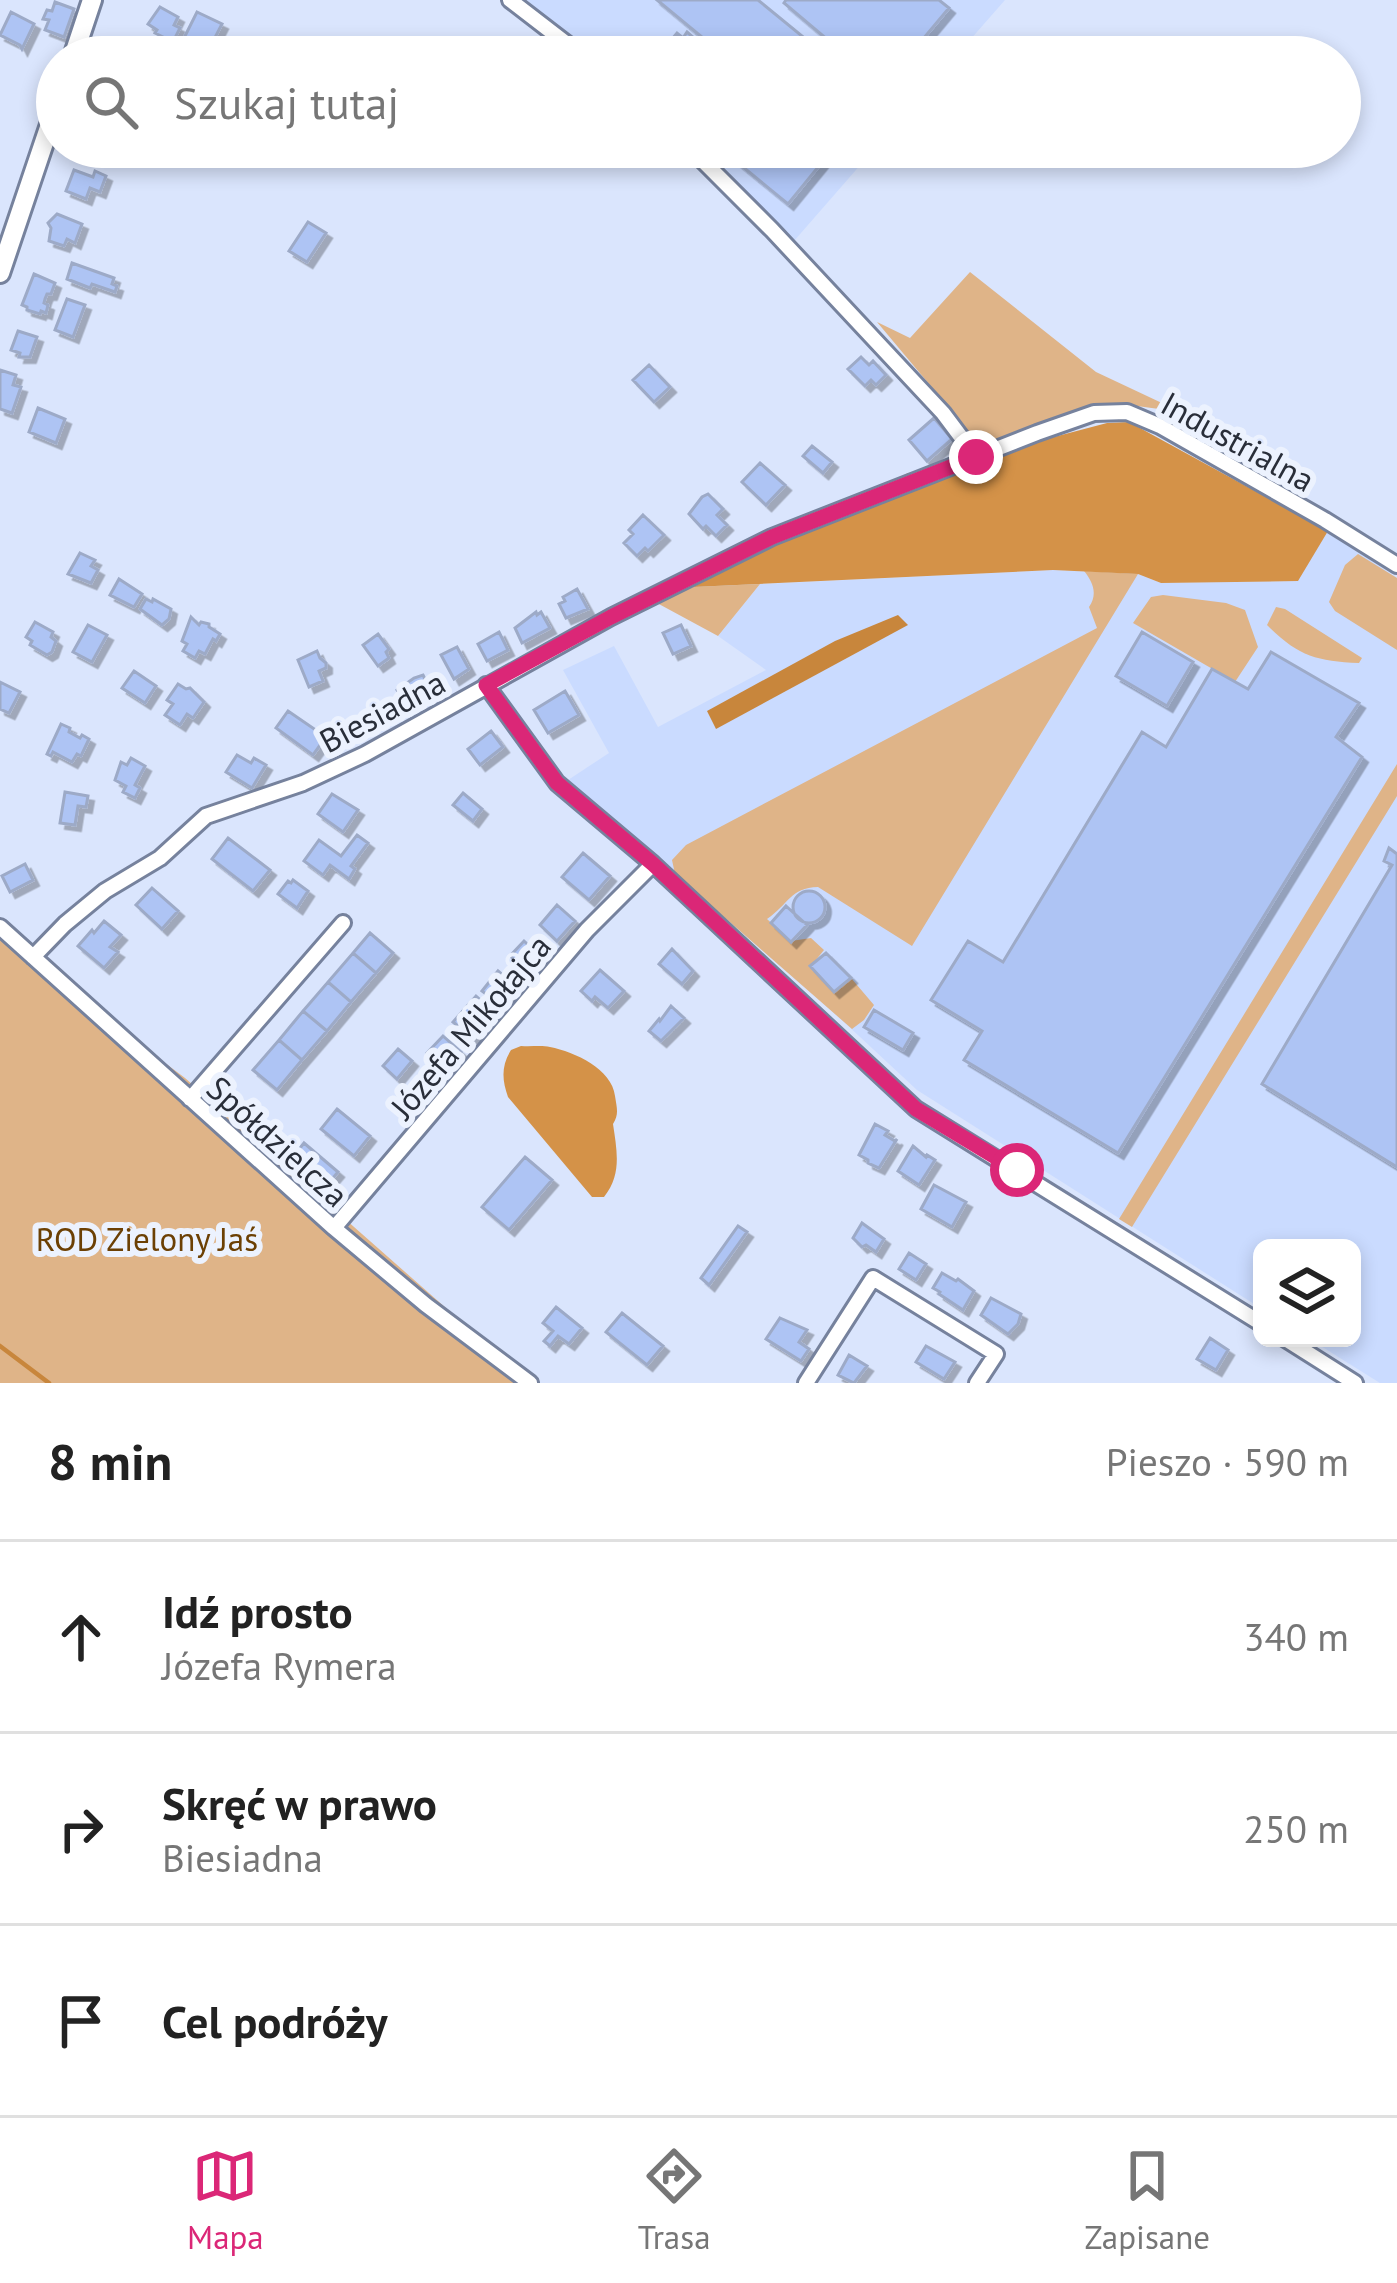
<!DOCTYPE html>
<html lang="pl">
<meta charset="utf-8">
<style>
body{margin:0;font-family:"PT Sans",sans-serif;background:#f6f6f6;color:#222}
.controls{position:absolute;right:36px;bottom:36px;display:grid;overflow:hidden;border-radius:18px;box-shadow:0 6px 18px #0003}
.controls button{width:108px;height:108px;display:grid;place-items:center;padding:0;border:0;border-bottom:3px solid #e0e0e0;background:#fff;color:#222;font:60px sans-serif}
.stop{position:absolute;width:36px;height:36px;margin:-27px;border:9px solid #db2777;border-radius:50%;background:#fff}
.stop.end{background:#db2777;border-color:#fff;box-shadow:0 3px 12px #0008}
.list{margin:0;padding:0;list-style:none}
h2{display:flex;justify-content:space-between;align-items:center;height:156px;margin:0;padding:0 48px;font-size:51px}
h2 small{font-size:39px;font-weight:400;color:#767676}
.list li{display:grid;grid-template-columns:78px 1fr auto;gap:36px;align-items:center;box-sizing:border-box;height:192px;padding:0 48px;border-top:3px solid #e0e0e0}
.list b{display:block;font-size:45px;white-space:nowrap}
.list p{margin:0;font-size:39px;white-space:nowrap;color:#767676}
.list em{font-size:39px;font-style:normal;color:#767676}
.icon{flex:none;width:66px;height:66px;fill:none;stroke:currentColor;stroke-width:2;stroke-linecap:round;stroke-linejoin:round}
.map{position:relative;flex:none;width:1397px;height:1383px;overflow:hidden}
.search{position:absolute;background:#fff;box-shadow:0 6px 18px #0003;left:36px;right:36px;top:36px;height:132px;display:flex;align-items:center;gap:30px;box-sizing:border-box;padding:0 42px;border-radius:66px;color:#767676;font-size:45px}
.sheet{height:732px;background:#fff}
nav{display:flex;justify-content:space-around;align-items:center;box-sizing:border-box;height:168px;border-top:3px solid #e0e0e0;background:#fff;font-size:33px;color:#767676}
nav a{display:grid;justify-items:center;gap:6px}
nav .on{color:#db2777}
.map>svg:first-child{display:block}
.built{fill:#cadbff}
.green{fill:#dfb488}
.forest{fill:#d49248}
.water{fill:#c8863c}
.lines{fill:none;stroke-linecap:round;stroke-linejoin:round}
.stream{stroke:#c8863c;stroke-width:4.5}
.building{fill:#aec4f4;stroke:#9daac7;stroke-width:3;filter:url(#shadow)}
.street-casing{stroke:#76829d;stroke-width:20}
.secondary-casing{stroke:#76829d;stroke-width:24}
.street{stroke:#fff;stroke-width:14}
.secondary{stroke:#fff;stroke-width:18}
.route{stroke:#db2777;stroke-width:15}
.labels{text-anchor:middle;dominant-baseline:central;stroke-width:12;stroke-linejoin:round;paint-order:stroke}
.street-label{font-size:33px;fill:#292e39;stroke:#ecf2fe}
.park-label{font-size:33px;fill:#6c4004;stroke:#ecf2fe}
</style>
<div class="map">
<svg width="1397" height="1383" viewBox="0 0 1397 1383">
<defs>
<filter id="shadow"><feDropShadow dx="5.5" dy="5.5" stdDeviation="0" flood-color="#0004"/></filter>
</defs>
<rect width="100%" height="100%" fill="#dae5fd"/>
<path class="built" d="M526 0H1005L955 57H598Z
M699 147H876L794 241Z
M1328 531 1397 578V1383H1380L1308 1338H1352V1248H1262V1309L917 1090 773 956 565 782 609 753 563 670 614 646 658 727 766 670 718 636 760 584 1053 570 1138 574 1161 583 1297 581Z"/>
<path class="green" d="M970 272 1096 372 1181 412 1115 403 981 446 877 322 910 338Z
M1358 554 1397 578V650L1335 611 1329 602 1345 565Z
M1084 571 1138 574 912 946 818 887C790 888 789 904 767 919L791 941 811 938 824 950 811 966 833 992 851 978 874 1005 864 1020 852 1029 675 874 672 860 686 845 1097 628 1089 607C1098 594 1093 582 1084 571Z
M760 584 718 636 657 603 693 587Z
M1163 595 1226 603 1245 610 1258 647 1235 682 1133 623 1151 597Z
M1276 607 1285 609 1362 658 1359 663C1316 661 1298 656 1267 625Z
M1397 764V796L1132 1227 1119 1219Z
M0 939 185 1078 531 1383H0Z"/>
<path class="forest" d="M1129 422 1328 531 1298 581 1161 583 1138 574 1053 570 693 587 908 473 922 472 1107 423Z
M521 1046C531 1047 541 1045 550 1047 575 1052 612 1069 615 1096 617 1109 619 1114 613 1124 617 1151 622 1175 604 1197H592L508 1097C502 1080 501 1066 511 1050Z"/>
<path class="water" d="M898 615 908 625 716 729 707 711 835 641Z"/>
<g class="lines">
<path class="stream" d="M0 1346 49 1383"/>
</g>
<path class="building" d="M657 0H758L824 54 821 57H726Z
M786 0H939L949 8 908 57H848L784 3Z
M55 2 74 9 64 37 45 30 49 20 43 19 47 10 52 11Z
M160 7 178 17 174 25 180 28 173 42 155 33 157 30 148 24Z
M11 12 34 24 22 49 20 45 0 35Z
M197 12 222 24 205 57 180 46Z
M687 32 712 54 709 57H667L661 52 677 33 683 38Z
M346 42 364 51 367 46 385 56 340 57Z
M731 147H818L828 155 788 204 726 153Z
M74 170 93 177 95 171 106 176 100 192 90 188 86 199 66 191Z
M57 214 82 224 75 243 67 239 64 246 49 241 51 228 48 223Z
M308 222 326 233 307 262 289 251Z
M72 263 114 278 112 284 117 286 115 292 92 284 90 288 67 279Z
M34 274 55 283 51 294H47L45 299 44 303 48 305 46 313 41 311 40 314 27 310V307L22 305Z
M67 299 85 305 73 337 55 330Z
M18 331 37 337 30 357H19L20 353 11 350Z
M861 357 869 365 873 361 886 375 876 385 871 380 865 386 848 369Z
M649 365 670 387 654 402 633 380Z
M0 370 16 375 13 385 21 387 12 413 0 409Z
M38 408 65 419 56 443 29 432Z
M934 418 952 439 927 461 909 440Z
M812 446 832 462 823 473 803 456Z
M760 463 785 485 766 505 742 482Z
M708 494 723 509 717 515 727 525 716 536 706 526 703 529 689 514 702 497Z
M643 515 664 535 648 551 645 548 637 556 624 543 633 534 629 530Z
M80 553 95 560 91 566 98 570 91 583 68 574Z
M119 579 142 594 134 607 110 595Z
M577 589 588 609 566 618 559 604 565 601 563 597Z
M146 599 152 602 153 599 171 609 169 619 162 625 140 609Z
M536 612 537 615 541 612 550 628 522 643 515 628Z
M191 617 199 625 201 622 209 624V627L220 634 216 641 213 639 205 654 199 651 195 658 183 651 187 644 182 641Z
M35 622 53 632 51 637 56 641 52 652 47 655 30 645 32 641 26 637Z
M88 625 107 635 92 662 73 652Z
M681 625 691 646 673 654 663 633Z
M499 632 508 650 487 661 478 644Z
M1142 632 1193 662 1167 706 1116 676Z
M378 634 389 649 386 652 389 658 378 666 363 645Z
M457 647 469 669 454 679 441 655Z
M317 651 320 658 326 663V668L319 671 323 681 309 687 298 660Z
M1271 652 1359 703 1336 737 1362 757 1118 1153 964 1060 982 1031 931 1000 968 941 1003 962 1142 732 1166 747 1212 669 1248 689Z
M134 671 156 686 145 703 122 688Z
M423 675 431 691 404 704 397 690 414 678Z
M0 682 20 692 9 713 0 709Z
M178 684 186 689 190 688 204 702 193 718 187 714 180 725 165 715 173 704 167 700Z
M565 691 579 715 548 733 534 710Z
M288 711 326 737 313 755 276 728Z
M61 724 70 728 69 732 80 738 82 735 89 739 81 756 77 754 72 762 53 752 51 756 47 754Z
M491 731 503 747 480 765 468 749Z
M237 755 251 763 254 758 266 765 252 788 226 772Z
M131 758 145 766 135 785 140 788 135 798 123 792 126 786 115 780 121 762 127 765Z
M65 792 88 796 86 807 78 806 75 825 60 823Z
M463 793 482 809 473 821 453 805Z
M332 794 358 810 343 832 318 814Z
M357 835 368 843 351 866 355 869 349 879 330 865 323 875 304 861 319 840 341 856Z
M228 838 270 870 253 891 212 859Z
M1389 848 1397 854V1167L1262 1084 1392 865 1384 861Z
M583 853 610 876 589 900 562 877Z
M25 864 33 880 10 892 2 876Z
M293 880 308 891 297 908 278 894 288 881 291 883Z
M152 888 178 911 162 929 136 905Z
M793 907a16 16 0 1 1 32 0a16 16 0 1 1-32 0Z
M557 905 575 921 557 941 540 925Z
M786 906 807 925 791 942 771 923Z
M104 921 121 935 110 947 118 952 104 968 78 946 92 930 94 933Z
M370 933 393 953 376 973 353 953Z
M524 941 539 955 526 970 510 956Z
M672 949 693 971 682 984 659 964Z
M353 953 376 973 351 1002 328 982Z
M826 953 851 978 834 992 810 966Z
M600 970 624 991 608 1008 595 997 592 1001 581 991Z
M498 971 518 988 503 1007 482 991Z
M328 982 351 1002 327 1031 303 1011Z
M476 996 494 1012 472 1038 453 1022Z
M671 1006 684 1018 661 1041 649 1031 659 1019 660 1021Z
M874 1010 913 1033 903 1050 864 1027Z
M303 1011 327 1031 302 1060 279 1040Z
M443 1036 461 1052 445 1070 427 1053Z
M279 1040 302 1060 277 1090 253 1070Z
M398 1049 412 1061 397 1079 383 1066Z
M337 1109 370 1136 354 1156 321 1129Z
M875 1124 888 1131 885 1135 895 1141 897 1139 879 1168 868 1163V1160L859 1155Z
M304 1143 338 1172 322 1191 288 1163Z
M913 1146 926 1157 927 1155 935 1160 919 1185 898 1171Z
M525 1157 552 1180 509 1230 482 1207Z
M934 1185 966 1202 952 1227 921 1209Z
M862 1223 884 1239 876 1252 866 1245 862 1247 853 1238Z
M738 1226 747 1232 709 1285 701 1278Z
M909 1253 926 1264 916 1280 899 1269Z
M942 1273 956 1281 958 1279 974 1291 963 1310 939 1294 940 1292 933 1288Z
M991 1298 1021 1314 1018 1324 1008 1334 981 1315Z
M556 1307 582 1328 569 1344 558 1336 550 1346 544 1341 553 1331 543 1323Z
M622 1313 663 1346 647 1365 606 1332Z
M780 1318 807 1330 799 1342 809 1349 801 1361 766 1339Z
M1210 1338 1228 1350 1216 1370 1197 1359Z
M926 1346 955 1362 944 1379 916 1362Z
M849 1355 867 1366 854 1383 838 1375Z"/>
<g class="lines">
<defs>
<path id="street" d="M510 0 584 57
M689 147 772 230 943 413 976 457
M486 685 557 783 653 864 916 1109 1262 1324
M0 927 334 1228 426 1305 530 1383
M33 957 65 924 105 891 160 858 206 816 303 783 365 754 611 617 772 537 1037 433 1094 413 1127 412 1160 426 1325 520 1397 565
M190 1099 343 923
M334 1228 587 930 653 864
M1284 1338 1355 1383
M806 1383 873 1278 996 1354 977 1383"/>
<path id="secondary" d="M73 57 92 0
M0 273 57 104"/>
</defs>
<use href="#street" class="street-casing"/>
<use href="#secondary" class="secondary-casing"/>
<use href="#street" class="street"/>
<use href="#secondary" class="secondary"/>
</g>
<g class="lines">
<path class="route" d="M976 457 772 537 611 617 486 685 557 783 653 864 916 1109 1017 1170"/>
</g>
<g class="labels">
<g class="street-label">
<text transform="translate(1238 441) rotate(29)">Industrialna</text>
<text transform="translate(382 711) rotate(-28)">Biesiadna</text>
<text transform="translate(470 1026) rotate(-50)">Józefa Mikołajca</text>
<text transform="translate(278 1141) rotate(42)">Spółdzielcza</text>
</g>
<g class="park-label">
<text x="147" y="1238">ROD Zielony Jaś</text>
</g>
</g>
</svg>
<div class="controls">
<button><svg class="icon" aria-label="layers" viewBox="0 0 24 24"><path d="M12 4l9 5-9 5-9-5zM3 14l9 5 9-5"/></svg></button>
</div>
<div class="stop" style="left:1017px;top:1170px"></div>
<div class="stop end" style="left:976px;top:457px"></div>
<div class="search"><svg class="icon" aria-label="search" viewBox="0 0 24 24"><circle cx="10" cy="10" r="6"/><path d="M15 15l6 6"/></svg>Szukaj tutaj</div>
</div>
<section class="sheet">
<h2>8 min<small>Pieszo · 590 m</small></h2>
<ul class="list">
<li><svg class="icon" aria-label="ahead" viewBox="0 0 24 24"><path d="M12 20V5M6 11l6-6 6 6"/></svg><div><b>Idź prosto</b><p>Józefa Rymera</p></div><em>340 m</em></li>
<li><svg class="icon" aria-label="right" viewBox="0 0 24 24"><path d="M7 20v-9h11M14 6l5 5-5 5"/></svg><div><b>Skręć w prawo</b><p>Biesiadna</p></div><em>250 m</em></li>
<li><svg class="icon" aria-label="arrive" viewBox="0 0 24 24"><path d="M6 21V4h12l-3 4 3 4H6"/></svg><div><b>Cel podróży</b></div></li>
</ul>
</section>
<nav>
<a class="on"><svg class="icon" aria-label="map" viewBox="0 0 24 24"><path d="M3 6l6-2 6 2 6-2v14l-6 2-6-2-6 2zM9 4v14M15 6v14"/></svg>Mapa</a>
<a><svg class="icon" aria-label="directions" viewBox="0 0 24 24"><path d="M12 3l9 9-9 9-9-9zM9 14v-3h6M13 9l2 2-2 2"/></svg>Trasa</a>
<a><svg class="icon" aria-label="saved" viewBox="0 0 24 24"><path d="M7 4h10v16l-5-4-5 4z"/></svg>Zapisane</a>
</nav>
